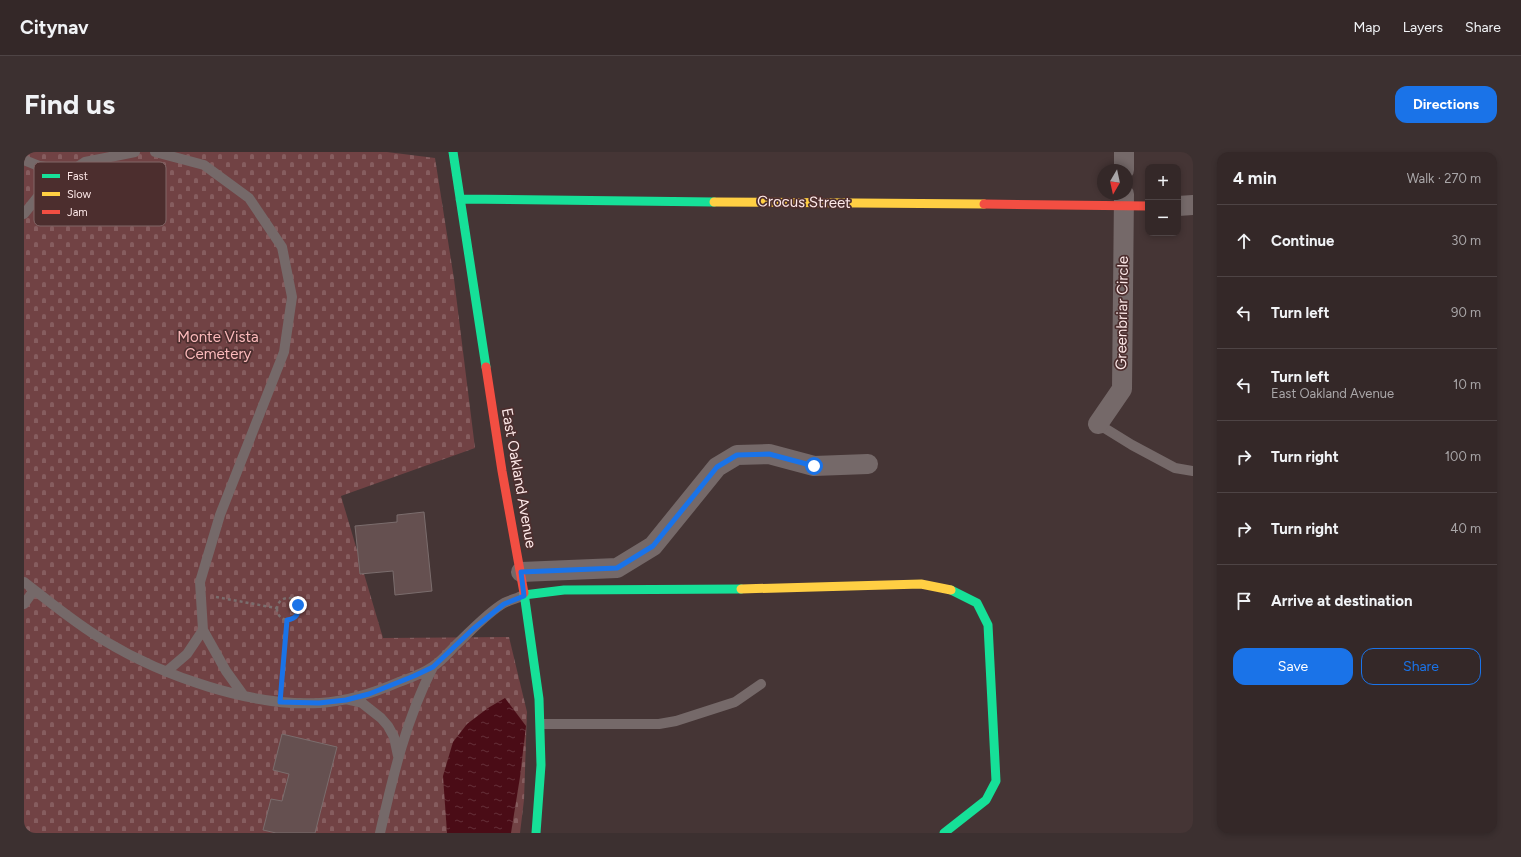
<!DOCTYPE html>
<meta charset="utf-8">
<style>
body{margin:0;font-family:Figtree,sans-serif;background:#3c3030;color:#f1f3f6}
.controls{position:absolute;right:12px;top:12px;display:grid;overflow:hidden;border-radius:8px;box-shadow:0 2px 6px #0003}
.controls button{width:36px;height:36px;display:grid;place-items:center;padding:0;border:0;border-bottom:1px solid #4e4445;background:#342828;color:#f1f3f6;font:20px sans-serif}
.compass{position:absolute;left:1073px;top:12px;width:36px;height:36px;border-radius:50%;background:#342828;box-shadow:0 2px 6px #0003;rotate:189deg}
.stop{position:absolute;width:12px;height:12px;margin:-9px;border:3px solid #1a73e8;border-radius:50%;background:#fff}
.stop.end{background:#1a73e8;border-color:#fff;box-shadow:0 1px 4px #0008}
.list{margin:0;padding:0;list-style:none}
h2{display:flex;justify-content:space-between;align-items:center;height:52px;margin:0;padding:0 16px;font-size:17px}
h2 small{font-size:13px;font-weight:400;color:#a9a6a8}
.list li{display:grid;grid-template-columns:26px 1fr auto;gap:12px;align-items:center;box-sizing:border-box;height:72px;padding:0 16px;border-top:1px solid #4e4445}
.list b{display:block;font-size:15px;white-space:nowrap}
.list p{margin:0;font-size:13px;white-space:nowrap;color:#a9a6a8}
.list em{font-size:13px;font-style:normal;color:#a9a6a8}
.actions{display:flex;gap:8px;padding:12px 16px}
.actions a{flex:1;padding:9px 0;border:1px solid #1a73e8;border-radius:12px;text-align:center;font-size:14px;color:#1a73e8}
.actions .main{background:#1a73e8;color:#fff}
.icon{flex:none;width:22px;height:22px;fill:none;stroke:currentColor;stroke-width:2;stroke-linecap:round;stroke-linejoin:round}
.map{position:relative;flex:none;width:1169px;height:681px;overflow:hidden;border-radius:12px}
header{display:flex;align-items:center;gap:24px;box-sizing:border-box;height:56px;padding:0 20px;background:#342828;border-bottom:1px solid #4e4445}
header strong{font-size:19px}
nav{display:flex;gap:22px;margin-inline-start:auto;font-size:14px}
.intro{display:flex;align-items:center;justify-content:space-between;box-sizing:border-box;height:96px;padding:0 24px}
h1{margin:0;font-size:28px}
.button{padding:10px 18px;border-radius:12px;background:#1a73e8;color:#fff;font-size:14px;font-weight:700}
main{display:flex;gap:24px;padding:0 24px}
aside{flex:1;background:#342828;border-radius:12px;box-shadow:0 2px 6px #0003}
.map>svg:first-child{display:block}
.cemetery{fill:url(#cemetery-stones)}
.water{fill:url(#water-ripples)}
.building{fill:#655050;stroke:#7b6d6d}
.lines{fill:none;stroke-linecap:round;stroke-linejoin:round}
.path{stroke:#7a6e6e;stroke-width:2.5;stroke-dasharray:3 3;stroke-linecap:butt}
.lane{stroke:#756969;stroke-width:10}
.street{stroke:#756969;stroke-width:20}
.fast{stroke:#16e098;stroke-width:9}
.slow{stroke:#ffcf43;stroke-width:9}
.jam{stroke:#f24e42;stroke-width:9}
.route{stroke:#1a73e8;stroke-width:5}
.labels{text-anchor:middle;dominant-baseline:central;stroke-width:3.5;stroke-linejoin:round;paint-order:stroke}
.street-label{font-size:15px;fill:#fde8e8;stroke:#4c2e2e}
.park-label{font-size:15px;fill:#fcbbbc;stroke:#4c2e2e}
.key{fill:#4c2e2e;stroke:#816666;stroke-width:1}
.key-label{font-size:11px;fill:#fde8e8}
</style>
<header>
<strong>Citynav</strong>
<nav><a>Map</a><a>Layers</a><a>Share</a></nav>
</header>
<div class="intro"><h1>Find us</h1><a class="button">Directions</a></div>
<main>
<div class="map">
<svg width="1169" height="681" viewBox="0 0 1169 681">
<defs>
<pattern id="cemetery-stones" width="16" height="16" patternUnits="userSpaceOnUse"><rect width="16" height="16" fill="#714244"/><path d="M2 7V4a2 2 0 0 1 4 0v3zM10 15v-3a2 2 0 0 1 4 0v3z" fill="#865d5f"/></pattern>
<pattern id="water-ripples" width="26" height="14" patternUnits="userSpaceOnUse"><rect width="26" height="14" fill="#4a0c16"/><path d="M2 4q2-2 4 0t4 0M15 11q2-2 4 0t4 0" fill="none" stroke="#652f38"/></pattern>
</defs>
<rect width="100%" height="100%" fill="#453535"/>
<path class="cemetery" d="M0 0H363L411 6 430 127 451 296 317 344 359 486 485 485 503 560 500 648 496 681H0Z"/>
<path class="water" d="M481 546 502 574 496 625 487 681H423L419 624 429 590 443 572 464 556Z"/>
<path class="building" d="M400 360 408 439 371 443 369 419 336 422 331 374 373 370V363Z
M258 582 313 595 291 681H252L239 678 247 647 258 649 265 622 249 618Z"/>
<g class="lines">
<path class="path" d="M192 445 252 456
M253 457a11 11 0 1 1 22 0a11 11 0 1 1-22 0Z
M258 536 263 468"/>
<path class="lane" d="M131 0 180 13 225 46 258 95 268 145 260 200 196 363 176 430 179 478 202 519 220 544
M0 8 15 14 47 19
M0 62 20 37 61 10 111 0
M1074 272 1108 293 1151 316 1169 319
M0 430C26 450 52 472 81 489 139 524 227 555 296 551 323 549 350 541 375 530 386 526 398 522 408 515 417 510 425 500 432 493 447 479 463 461 480 451 486 448 494 446 500 443
M0 452 10 438
M142 520 163 502 179 478
M325 548 338 551 357 566 364 574 370 585 374 604
M517 572H635L652 569 711 550 737 532
M356 681C369 624 382 567 409 515"/>
<path class="street" d="M1100 18V0
M1154 54 1169 53
M1074 272 1098 237 1100 42
M497 420 593 416 629 394 693 315 713 303 745 302 790 314 844 312"/>
<path class="fast" d="M429 0 462 215
M436 47 690 50
M500 441 515 547 517 613 512 681
M500 443 540 438 717 437
M920 681 962 648 972 629 964 473 953 451 927 438"/>
<path class="slow" d="M690 50 960 52
M717 437 897 432 927 438"/>
<path class="jam" d="M960 52 1124 54
M462 215 478 319 500 441"/>
</g>
<g class="lines">
<path class="route" d="M274 453C276 461 272 467 263 468L256 550 295 551 322 548 345 542 390 524 409 515 449 477 480 452 500 444 497 420 593 416 629 394 693 315 713 303 745 302 790 314"/>
</g>
<g class="labels">
<g class="street-label">
<text transform="translate(780 50) rotate(1)">Crocus Street</text>
<text transform="translate(1098 161) rotate(-89)">Greenbriar Circle</text>
<text transform="translate(495 326) rotate(80)">East Oakland Avenue</text>
</g>
<g class="park-label">
<text x="194" y="185">Monte Vista<tspan x="194" dy="17">Cemetery</tspan></text>
</g>
</g>
<rect x="10" y="10" width="132" height="64" rx="6" class="key"/>
<rect x="18" y="22" width="18" height="4" fill="#16e098"/>
<rect x="18" y="40" width="18" height="4" fill="#ffcf43"/>
<rect x="18" y="58" width="18" height="4" fill="#f24e42"/>
<g class="key-label">
<text x="43" y="28">Fast</text>
<text x="43" y="46">Slow</text>
<text x="43" y="64">Jam</text>
</g>
</svg>
<div class="controls">
<button>+</button>
<button>−</button>
</div>
<svg class="compass" viewBox="-18 -18 36 36"><path d="M0-13l5 13h-10z" fill="#e53935"/><path d="M0 13l5-13h-10z" fill="#a9a6a8"/></svg>
<div class="stop" style="left:790px;top:314px"></div>
<div class="stop end" style="left:274px;top:453px"></div>
</div>
<aside>
<h2>4 min<small>Walk · 270 m</small></h2>
<ul class="list">
<li><svg class="icon" aria-label="ahead" viewBox="0 0 24 24"><path d="M12 20V5M6 11l6-6 6 6"/></svg><div><b>Continue</b></div><em>30 m</em></li>
<li><svg class="icon" aria-label="left" viewBox="0 0 24 24"><path d="M17 20v-9H6M10 6l-5 5 5 5"/></svg><div><b>Turn left</b></div><em>90 m</em></li>
<li><svg class="icon" aria-label="left" viewBox="0 0 24 24"><path d="M17 20v-9H6M10 6l-5 5 5 5"/></svg><div><b>Turn left</b><p>East Oakland Avenue</p></div><em>10 m</em></li>
<li><svg class="icon" aria-label="right" viewBox="0 0 24 24"><path d="M7 20v-9h11M14 6l5 5-5 5"/></svg><div><b>Turn right</b></div><em>100 m</em></li>
<li><svg class="icon" aria-label="right" viewBox="0 0 24 24"><path d="M7 20v-9h11M14 6l5 5-5 5"/></svg><div><b>Turn right</b></div><em>40 m</em></li>
<li><svg class="icon" aria-label="arrive" viewBox="0 0 24 24"><path d="M6 21V4h12l-3 4 3 4H6"/></svg><div><b>Arrive at destination</b></div></li>
</ul>
<div class="actions"><a class="main">Save</a><a>Share</a></div>
</aside>
</main>
